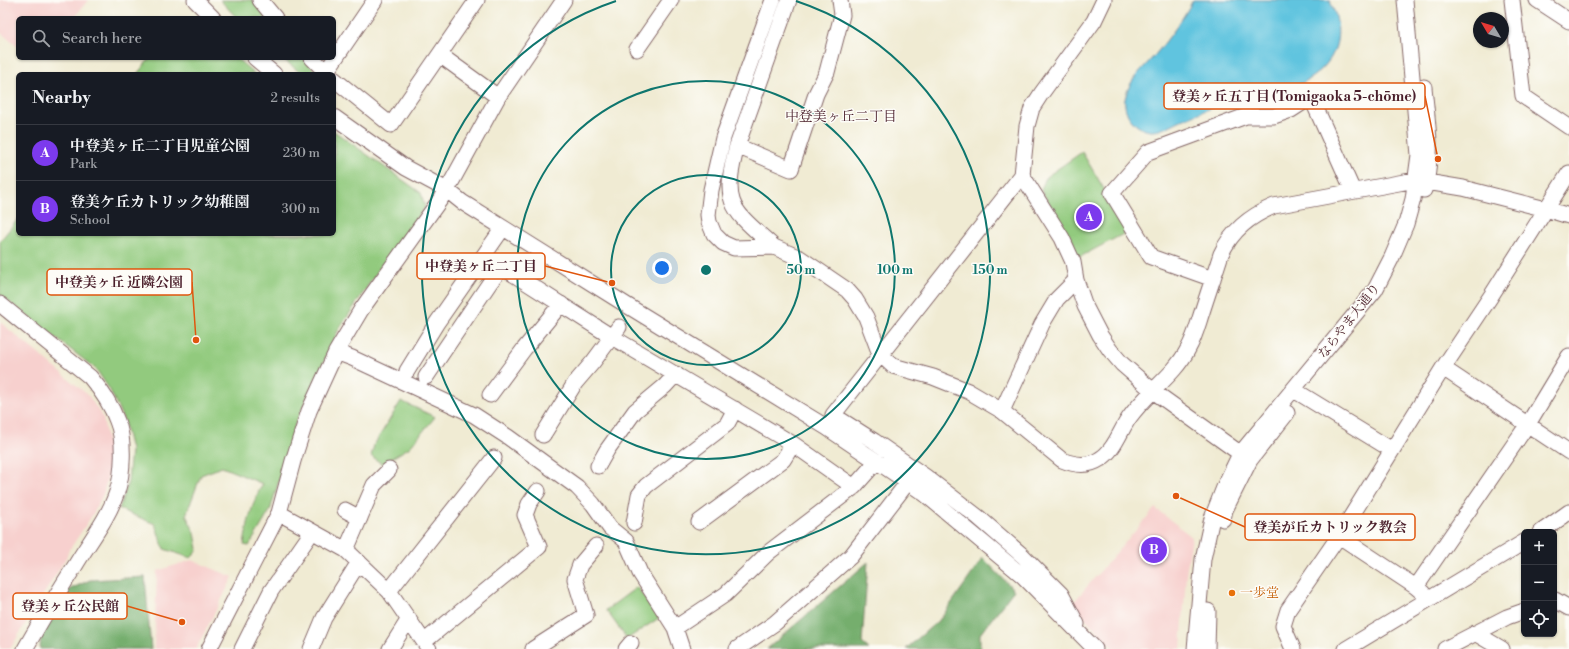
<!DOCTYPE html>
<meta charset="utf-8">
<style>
body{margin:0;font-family:"Libre Bodoni","Noto Serif JP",serif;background:#242831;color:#f1f3f6}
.controls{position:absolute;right:12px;bottom:12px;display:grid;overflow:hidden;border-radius:6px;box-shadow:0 1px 3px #0004}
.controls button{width:36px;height:36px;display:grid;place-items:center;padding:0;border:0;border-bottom:1px solid #363941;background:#171b24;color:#f1f3f6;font:20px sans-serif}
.compass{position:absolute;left:1473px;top:12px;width:36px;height:36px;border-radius:50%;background:#171b24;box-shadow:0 1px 3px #0004;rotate:308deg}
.you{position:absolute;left:662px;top:268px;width:14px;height:14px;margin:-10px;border:3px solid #fff;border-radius:50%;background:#1a73e8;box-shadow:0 0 0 6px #1a73e833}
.badge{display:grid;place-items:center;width:26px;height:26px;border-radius:50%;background:#7c3aed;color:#fff;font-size:13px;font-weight:700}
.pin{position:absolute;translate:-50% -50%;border:2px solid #fff;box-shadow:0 1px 4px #0006}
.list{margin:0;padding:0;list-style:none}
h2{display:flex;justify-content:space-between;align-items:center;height:52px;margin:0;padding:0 16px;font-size:17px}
h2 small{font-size:13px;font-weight:400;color:#9ea1a6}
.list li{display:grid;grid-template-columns:26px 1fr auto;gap:12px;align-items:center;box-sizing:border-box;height:56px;padding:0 16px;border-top:1px solid #363941}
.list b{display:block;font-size:15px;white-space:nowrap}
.list p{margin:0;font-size:13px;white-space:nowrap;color:#9ea1a6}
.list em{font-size:13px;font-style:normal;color:#9ea1a6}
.icon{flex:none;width:22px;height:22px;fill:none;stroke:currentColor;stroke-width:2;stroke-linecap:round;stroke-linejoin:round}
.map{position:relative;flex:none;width:1569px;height:649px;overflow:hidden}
.search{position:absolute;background:#171b24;box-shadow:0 1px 3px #0004;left:16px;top:16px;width:320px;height:44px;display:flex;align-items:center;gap:10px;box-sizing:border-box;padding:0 14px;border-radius:6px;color:#9ea1a6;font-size:15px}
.panel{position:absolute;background:#171b24;box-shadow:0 1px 3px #0004;left:16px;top:72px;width:320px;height:164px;border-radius:6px}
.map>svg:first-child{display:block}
.built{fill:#f7d0ce}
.green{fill:#92ca7e;stroke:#6e7454}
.forest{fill:#75ae6d;stroke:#60664c}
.water{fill:#61c4df;stroke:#567285}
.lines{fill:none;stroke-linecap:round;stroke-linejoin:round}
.minor-casing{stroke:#846666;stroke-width:17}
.minor{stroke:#fff;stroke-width:15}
.ring{fill:none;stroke:#0f766e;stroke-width:2}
.food-dot{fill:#e8710a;stroke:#fdfcf7;stroke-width:1.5}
.labels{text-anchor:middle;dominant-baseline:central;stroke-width:3;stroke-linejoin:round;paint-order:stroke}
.street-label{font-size:13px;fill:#4a1f2b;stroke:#fdfcf7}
.food-label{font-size:13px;fill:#c56008;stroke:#fdfcf7;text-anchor:start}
.neighbourhood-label{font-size:14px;fill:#4a1f2b;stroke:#fdfcf7}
.centre{fill:#0f766e;stroke:#fdfcf7;stroke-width:2}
.ring-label{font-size:12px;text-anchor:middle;font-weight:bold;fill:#0f766e;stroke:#fdfcf7;stroke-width:3;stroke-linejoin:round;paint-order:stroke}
.leader{fill:none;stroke:#e0560e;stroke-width:1.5}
.callout-dot{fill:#e0560e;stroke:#fdfcf7;stroke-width:1.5}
.callout{fill:#fdfcf7;stroke:#e0560e;stroke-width:1.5}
.callout-label{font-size:14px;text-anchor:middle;font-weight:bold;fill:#4a1f2b}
</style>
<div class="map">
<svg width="1569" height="649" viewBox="0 0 1569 649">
<rect width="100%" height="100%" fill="#fdfcf7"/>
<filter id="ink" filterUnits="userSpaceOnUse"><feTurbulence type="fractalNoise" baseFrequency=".025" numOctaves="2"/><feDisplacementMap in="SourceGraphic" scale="8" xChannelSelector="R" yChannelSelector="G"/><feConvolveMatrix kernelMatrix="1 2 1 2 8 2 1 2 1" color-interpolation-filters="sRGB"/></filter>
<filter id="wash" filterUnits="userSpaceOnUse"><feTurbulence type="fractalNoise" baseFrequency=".012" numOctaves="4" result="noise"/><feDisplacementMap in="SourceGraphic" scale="16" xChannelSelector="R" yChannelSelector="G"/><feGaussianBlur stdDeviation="0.9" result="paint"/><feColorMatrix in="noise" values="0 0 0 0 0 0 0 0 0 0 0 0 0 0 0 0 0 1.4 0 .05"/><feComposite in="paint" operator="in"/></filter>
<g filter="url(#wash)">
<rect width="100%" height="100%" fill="#f0ebd3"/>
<path class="built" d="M0 0H88L74 18H18V47L0 32Z
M0 322 88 395 103 418 108 445 110 469 103 494 93 514 68 552 66 558 10 649H0Z
M1155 508 1192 537 1186 575 1181 649H1114L1072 604Z
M192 560 233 577 196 649H154L157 571Z"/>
<path class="green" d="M220 0H255L270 18H237Z
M150 58H236L255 74H137Z
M282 58H304L315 71 312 74H302Z
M334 131 421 193 425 207 379 269 338 331 296 422 270 511 249 546 244 545C247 525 252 501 263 484L222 467 201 475 186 515 195 533 198 549 191 558 164 549 155 524 119 509 128 482 131 450 124 421 110 390 96 369 0 295V241L18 219V234H334Z
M1082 152 1129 231 1078 258 1066 232 1041 190 1046 177Z
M401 401 435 417 410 447 382 464 371 456 374 445Z
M637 587 659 618 627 639 606 610Z"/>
<path class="forest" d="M983 558 1014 590 980 634V649H906L941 618Z
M868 562 862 643 869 649H767Z
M145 577 151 649H40L41 633 66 591 90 580Z"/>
<path class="water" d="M1193 0H1330C1331 6 1335 11 1336 17 1343 47 1329 68 1304 82 1297 85 1290 91 1283 93 1263 99 1242 97 1223 104 1210 109 1197 113 1184 119 1173 123 1162 132 1150 131 1135 129 1123 114 1125 99 1129 79 1143 69 1155 55 1169 38 1183 19 1193 0Z"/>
</g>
<g filter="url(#ink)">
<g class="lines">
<defs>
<path id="minor" d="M195 0 213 18
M260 0 275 18
M773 0 723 138 711 190 708 215 709 222 714 234 723 243 734 248 774 247 800 258 847 290 855 299 866 317 880 354 893 366 933 377 968 391 1002 411 1062 460C1074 465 1088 467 1100 459 1114 451 1120 431 1129 418 1147 392 1174 376 1188 349 1195 337 1198 324 1202 312 1208 293 1215 273 1221 254 1232 230 1250 216 1274 206L1415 180 1463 188 1546 209 1569 216
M1512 0 1523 96 1569 127
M1537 0 1569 21
M637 49 671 0
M440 55 498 97
M255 58 274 74
M312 58 328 74
M326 72 375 0
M334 79 391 125 477 0
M1424 87C1427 120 1434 157 1424 190
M334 117 406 168 447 190 462 202 628 306 826 427 925 494 1023 576 1095 649
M737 146 791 169 816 94 827 72 842 15 840 0
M1022 175 1062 238 1073 262 1076 280 1085 306 1100 335 1110 350 1122 364 1153 391 1248 459
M774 247C732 209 721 206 737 146L789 0
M485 256 612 337 793 444 854 487
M1213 279 1151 257 1112 193 1148 152 1246 116H1274L1291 110 1311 97 1353 191
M0 304 90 377C101 390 111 404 117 421 125 440 123 473 117 492 108 519 89 542 75 566 57 593 41 621 25 649
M336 352 352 358 474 415 508 437 577 487 593 504 610 528 626 541 640 573 675 628 682 649
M1443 368 1569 452
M407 371 436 324 503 228
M426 377 491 281 503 267
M1294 390 1392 450
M490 395 524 349 561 304
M1002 411 1042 324 1057 299 1076 280
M543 435 575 383 593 362 619 327
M598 466 607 450 635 411 665 386 676 374
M345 510 360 518
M279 513 346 550 389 591 429 649
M1223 519 1225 510 1250 460 1287 413
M699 522 783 460 793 444
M634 523 639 495 646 486 727 424 735 409
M1541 532 1569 512
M1339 536 1416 587 1423 593
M346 550 374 485 389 470
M1416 587 1528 424 1569 356
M389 591 494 458
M1555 600 1569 608
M1077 624 1061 594 1023 556 978 517 926 477 874 441 833 415 1022 175 1027 126 1032 108 1041 94 1094 21 1104 0
M675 628 726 594 769 552 854 487 877 461
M1475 633 1502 649
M425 641 539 547 525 515 529 504 538 491
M209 649 279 513 293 461 309 411 336 352 361 310 447 190 498 97 564 0
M242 649 271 591 312 532
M311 649 324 618 359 562
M390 649 409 619
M533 649 586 615 575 579 580 565 596 546
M626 649 631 643
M737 649 775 623 851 556 908 482
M1195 649 1203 559 1212 518 1225 485 1240 454 1375 290 1392 257 1406 224 1413 199 1419 155 1405 0
M1207 649 1208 611
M1293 649 1283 626 1288 610 1339 536 1443 368 1491 296 1569 173
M1346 649 1524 542
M1445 649 1507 617 1524 611"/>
</defs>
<use href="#minor" class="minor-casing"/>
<use href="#minor" class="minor"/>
</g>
</g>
<g class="ring">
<circle cx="706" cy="270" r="95"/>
<circle cx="706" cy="270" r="189"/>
<path d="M796 1A284 284 0 1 1 616 1"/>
</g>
<circle class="food-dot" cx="1232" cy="593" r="4"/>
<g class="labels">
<g class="street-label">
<text transform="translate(1349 321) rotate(-52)">ならやま大通り</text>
</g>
<g class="food-label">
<text x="1240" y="593">一歩堂</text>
</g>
<g class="neighbourhood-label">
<text x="841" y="117">中登美ヶ丘二丁目</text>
</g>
</g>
<circle cx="706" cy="270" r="6" class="centre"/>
<g class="ring-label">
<text x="801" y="274">50 m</text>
<text x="895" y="274">100 m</text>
<text x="990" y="274">150 m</text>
</g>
<path class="leader" d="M1438 159L1425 96M612 283L545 266M196 340L192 282M1176 496L1245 527M182 622L127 606"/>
<g class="callout-dot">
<circle cx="1438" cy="159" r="4"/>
<circle cx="612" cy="283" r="4"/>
<circle cx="196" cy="340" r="4"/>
<circle cx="1176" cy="496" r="4"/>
<circle cx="182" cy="622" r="4"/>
</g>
<g class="callout">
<rect x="1164" y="83" width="261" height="26" rx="4"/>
<rect x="417" y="253" width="128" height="26" rx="4"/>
<rect x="47" y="269" width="145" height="26" rx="4"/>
<rect x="1245" y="514" width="170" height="26" rx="4"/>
<rect x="13" y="593" width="114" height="26" rx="4"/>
</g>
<g class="callout-label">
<text x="1294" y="101">登美ヶ丘五丁目 (Tomigaoka 5-chōme)</text>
<text x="481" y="271">中登美ヶ丘二丁目</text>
<text x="119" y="287">中登美ヶ丘 近隣公園</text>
<text x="1330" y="532">登美が丘カトリック教会</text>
<text x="70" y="611">登美ヶ丘公民館</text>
</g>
</svg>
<div class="controls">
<button>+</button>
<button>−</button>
<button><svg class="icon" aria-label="locate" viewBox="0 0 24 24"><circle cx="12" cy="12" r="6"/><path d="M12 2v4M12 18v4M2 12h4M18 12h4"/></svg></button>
</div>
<svg class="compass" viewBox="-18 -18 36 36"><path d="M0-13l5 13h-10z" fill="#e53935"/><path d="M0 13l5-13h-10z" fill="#9ea1a6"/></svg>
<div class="you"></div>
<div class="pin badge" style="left:1089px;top:217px">A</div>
<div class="pin badge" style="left:1154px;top:550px">B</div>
<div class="search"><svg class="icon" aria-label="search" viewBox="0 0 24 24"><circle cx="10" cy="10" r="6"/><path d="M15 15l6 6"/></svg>Search here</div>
<section class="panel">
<h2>Nearby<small>2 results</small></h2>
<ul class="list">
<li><span class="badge">A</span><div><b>中登美ヶ丘二丁目児童公園</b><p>Park</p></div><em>230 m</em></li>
<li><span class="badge">B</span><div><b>登美ケ丘カトリック幼稚園</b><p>School</p></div><em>300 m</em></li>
</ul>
</section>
</div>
